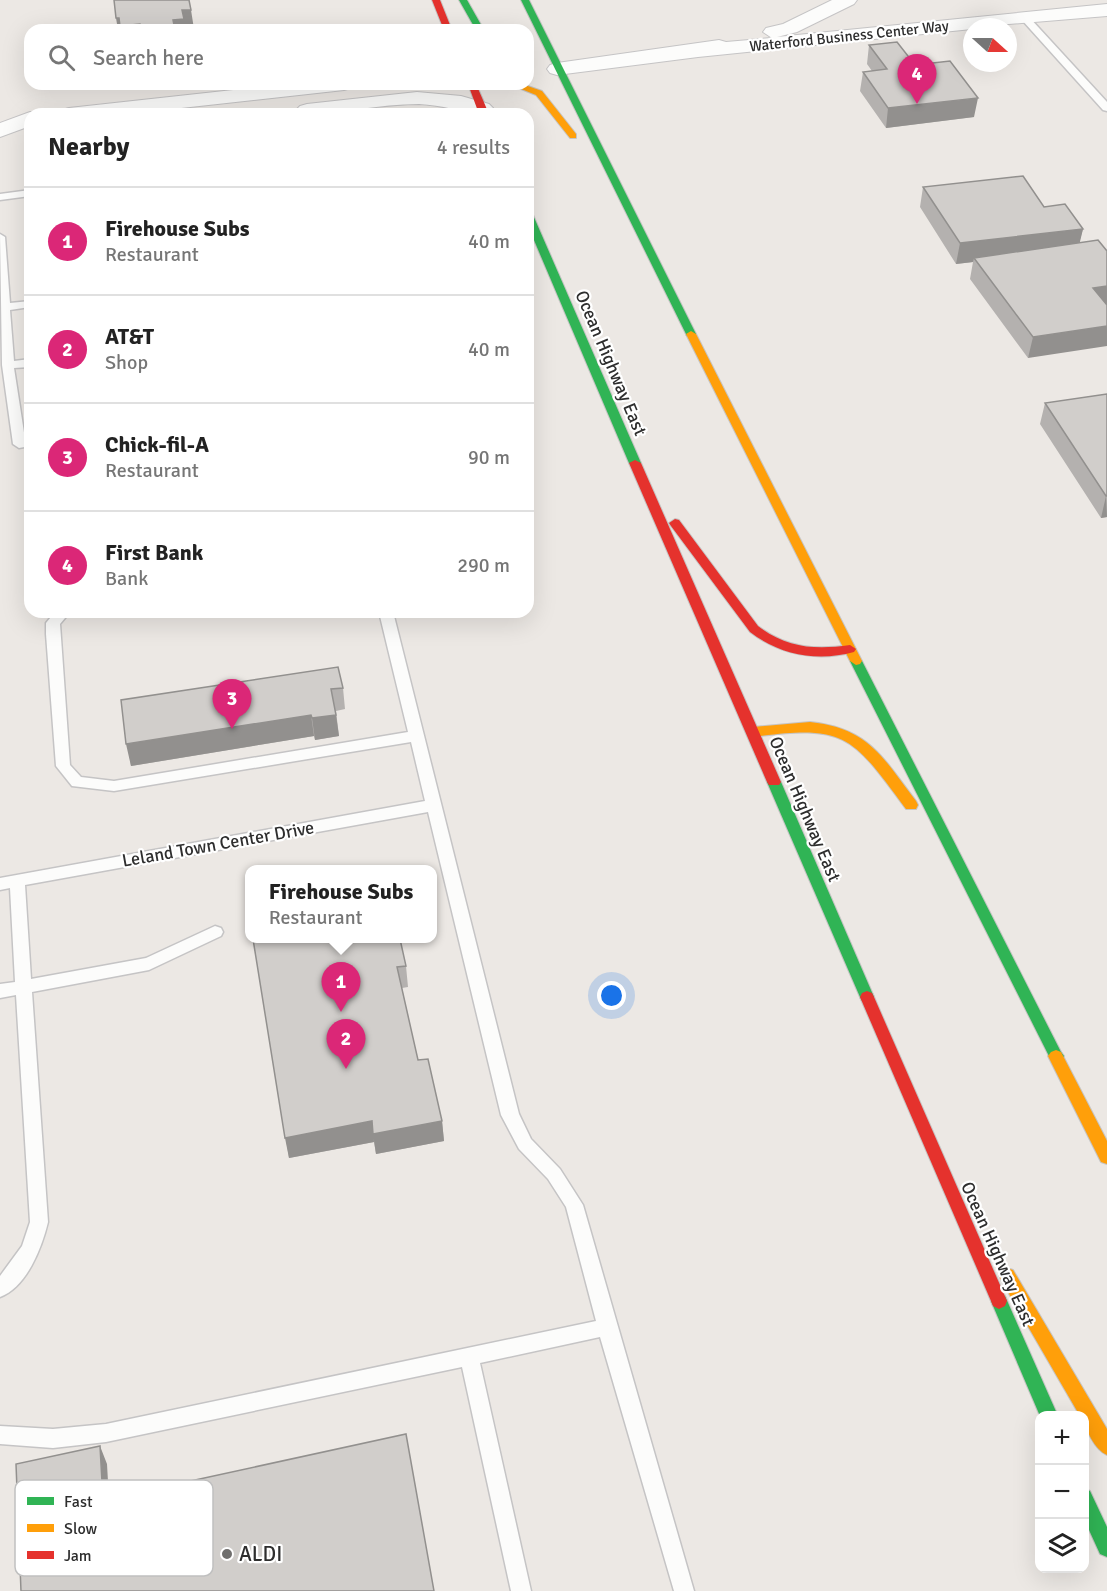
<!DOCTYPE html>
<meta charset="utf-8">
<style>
body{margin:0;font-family:Signika,sans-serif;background:#f6f6f6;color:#222}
.controls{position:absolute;right:18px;bottom:18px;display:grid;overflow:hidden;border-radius:12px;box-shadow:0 6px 24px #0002}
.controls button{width:54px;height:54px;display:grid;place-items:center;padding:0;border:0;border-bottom:2px solid #e0e0e0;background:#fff;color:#222;font:30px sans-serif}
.compass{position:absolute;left:963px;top:18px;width:54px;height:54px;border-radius:50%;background:#fff;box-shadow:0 6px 24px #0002;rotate:111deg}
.you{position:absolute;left:612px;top:996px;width:21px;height:21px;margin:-15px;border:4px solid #fff;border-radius:50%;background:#1a73e8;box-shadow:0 0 0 9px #1a73e833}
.badge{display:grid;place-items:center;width:39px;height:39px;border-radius:50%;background:#db2777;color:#fff;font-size:20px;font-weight:700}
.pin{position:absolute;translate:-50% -50px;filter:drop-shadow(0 2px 3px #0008)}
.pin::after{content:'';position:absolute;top:32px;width:21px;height:18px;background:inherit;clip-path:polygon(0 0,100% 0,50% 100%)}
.popup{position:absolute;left:245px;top:865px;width:192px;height:78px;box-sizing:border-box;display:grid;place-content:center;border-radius:12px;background:#fff;filter:drop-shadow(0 2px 4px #0005);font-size:20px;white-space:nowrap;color:#767676}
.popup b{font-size:22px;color:#222}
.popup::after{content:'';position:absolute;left:50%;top:100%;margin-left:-12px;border:12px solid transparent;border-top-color:#fff}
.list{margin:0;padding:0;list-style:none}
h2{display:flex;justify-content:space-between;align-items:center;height:78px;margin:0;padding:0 24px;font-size:26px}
h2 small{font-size:20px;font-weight:400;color:#767676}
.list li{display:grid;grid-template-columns:39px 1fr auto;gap:18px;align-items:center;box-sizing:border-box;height:108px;padding:0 24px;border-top:2px solid #e0e0e0}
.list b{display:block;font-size:22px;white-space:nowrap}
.list p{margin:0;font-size:20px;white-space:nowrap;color:#767676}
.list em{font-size:20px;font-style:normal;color:#767676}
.icon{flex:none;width:33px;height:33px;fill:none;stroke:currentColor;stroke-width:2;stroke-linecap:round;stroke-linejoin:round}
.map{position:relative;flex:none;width:1107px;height:1591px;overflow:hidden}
.search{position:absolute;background:#fff;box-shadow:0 6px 24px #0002;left:24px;top:24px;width:510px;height:66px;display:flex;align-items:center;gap:15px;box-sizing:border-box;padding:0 21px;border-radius:18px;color:#767676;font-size:22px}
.panel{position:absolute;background:#fff;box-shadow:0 6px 24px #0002;left:24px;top:108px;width:510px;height:510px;border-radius:18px}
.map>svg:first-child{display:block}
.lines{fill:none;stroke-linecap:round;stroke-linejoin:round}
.lane-casing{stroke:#c5c4c5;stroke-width:3}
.street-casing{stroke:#c5c4c5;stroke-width:2}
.fast-casing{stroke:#c6c5c4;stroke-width:2}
.slow-casing{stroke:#c6c5c4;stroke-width:2}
.jam-casing{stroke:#c6c5c4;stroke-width:2}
.lane{fill:#fcfcfb;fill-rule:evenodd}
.street{fill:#fcfcfb;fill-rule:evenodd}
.fast{fill:#30b455;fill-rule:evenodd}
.slow{fill:#ff9f0a;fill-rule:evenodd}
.jam{fill:#e5322d;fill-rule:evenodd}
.wall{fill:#b4b1af}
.shaded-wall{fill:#92908e}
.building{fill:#d1cecb;stroke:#92908e;stroke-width:1.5}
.poi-dot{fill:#706f6e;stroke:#fff;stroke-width:2}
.labels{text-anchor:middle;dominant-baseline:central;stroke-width:4.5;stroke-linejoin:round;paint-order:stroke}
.far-street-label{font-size:15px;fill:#2e2e2e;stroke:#fff}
.street-label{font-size:18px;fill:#2e2e2e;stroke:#fff}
.near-poi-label{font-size:21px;fill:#2e2e2e;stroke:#fff;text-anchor:start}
.key{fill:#fff;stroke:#c0c0c0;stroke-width:1.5}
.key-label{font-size:16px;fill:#2e2e2e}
</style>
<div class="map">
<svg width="1107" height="1591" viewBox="0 0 1107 1591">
<rect width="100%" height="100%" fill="#ece8e4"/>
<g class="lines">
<defs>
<path id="lane" d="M1022 16H1028L1107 102V111L1103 110 1022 20Z
M30 190V196L0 200V194Z
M0 234 5 237 10 303 30 301V307L10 310 14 361 30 359V367L14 368 25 439 30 438V446L19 448 13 444 2 365Z
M55 612H70L60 624 70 765 81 777 114 781 408 732 379 612H393L519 1114 531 1139 560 1169 583 1205 694 1591H674L600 1337 480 1363 531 1591H511L462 1367 106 1442 53 1448 0 1444V1426L53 1429 106 1424 596 1321 566 1207 548 1179 519 1149 501 1115 428 812 25 885 31 979 146 958 215 926 221 928 223 932 221 936 149 970 32 992 48 1222C42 1247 27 1287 0 1297V1276L22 1246 30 1222 16 995 0 998V984L15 982 10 888 0 890V878L425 801 411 742 114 791 72 786 56 766 46 634V623Z"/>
<path id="street" d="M832 0H857L854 4 797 32 777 37 1107 4V16L972 27V29L698 57 557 75 550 73 547 69 550 65 557 63 719 40 726 42 772 38 763 32 766 28 783 24Z
M287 84H354L351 88 344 90 127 114H58L62 110 69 108Z
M417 92 461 96 489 104 493 108 483 114C462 112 442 105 419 104 379 104 340 114 299 114L296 110 300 106 307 104Z
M30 112 38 114H30V126L0 137V123Z"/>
<path id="fast" d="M459 0H467L484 30H476Z
M521 0H529L696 334 695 336H687L686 334Z
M528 212 533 215 641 463 639 465 635 466 629 463 528 226Z
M856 657 862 661 1061 1052 1064 1056 1061 1060 1056 1062 1051 1060 850 661Z
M774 777 781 782 874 997 872 1001 867 1003 862 1001 860 997 767 782Z
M999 1293 1005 1296 1058 1416H1040L991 1301 993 1296Z
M1084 1488 1090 1491 1107 1527V1557L1100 1554 1084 1519Z"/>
<path id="slow" d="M509 84H522L542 91 576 134V138H570L536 95Z
M691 331 696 334 862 661 860 664 856 665 850 661 686 334Z
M810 722C869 728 883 758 916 801L918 805 916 809H906C852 736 846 724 753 737L746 732 753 727Z
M1056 1050 1061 1052 1107 1141V1164L1101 1162 1048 1056 1051 1052Z
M1007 1268 1013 1270 1107 1429V1455C1095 1450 1084 1428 1084 1416H1080L1001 1280 999 1275 1001 1270Z"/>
<path id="jam" d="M432 0H440L452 30H444Z
M468 84H476L489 114H479Z
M635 460 641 463 781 782 779 785H769L767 782 629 463Z
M675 519 679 520 758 626C787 648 815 650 850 645L856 649 854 652C817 662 780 655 750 632L671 526 669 523Z
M867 991 872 993 874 997 1007 1301 1005 1306 999 1309 993 1306 991 1301 860 997 862 993Z"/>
</defs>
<use href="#lane" class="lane-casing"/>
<use href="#street" class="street-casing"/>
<use href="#fast" class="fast-casing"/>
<use href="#slow" class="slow-casing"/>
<use href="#jam" class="jam-casing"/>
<use href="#lane" class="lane"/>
<use href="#street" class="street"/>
<use href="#fast" class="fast"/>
<use href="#slow" class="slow"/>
<use href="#jam" class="jam"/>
</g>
<path class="wall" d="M869 45 915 65 974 117 886 128 860 91 863 72 872 71 867 64Z
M923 187 1044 207 1083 229 1079 243 1028 358 970 279 973 262 956 264 920 207Z
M1107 394V517L1101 518 1040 424 1045 403Z
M343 688 345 709 336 711 339 736 315 740 314 736 131 766 121 700Z
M253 939 406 966 408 987 402 988 418 1060 442 1121 444 1141 376 1154 374 1142 289 1158Z"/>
<path class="shaded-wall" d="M182 10H191L194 29 174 30 173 20Z
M116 18H119L140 24 141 30H118Z
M978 98 974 117 886 128 888 108Z
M1083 229 1078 250 974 258 973 262 956 264 960 243Z
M1107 286V306L1093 288Z
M1107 326V346L1028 358 1033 337Z
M1106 496 1107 517 1101 518Z
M311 715 314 736 131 766 126 744Z
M336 715 339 736 315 740 312 718Z
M372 1121 374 1142 289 1158 285 1138Z
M442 1121 444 1141 376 1154 373 1134Z
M100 1446 107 1464 110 1517 103 1500Z"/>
<path class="building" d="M114 0H189L191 10H182L184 19 173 20 175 30H141L140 24 120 26 119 18H116Z
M897 42 915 65 950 61 978 98 888 108 863 72 887 69 869 45Z
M1023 176 1044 207 1065 204 1083 229 960 243 923 187Z
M1098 240 1107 251V286L1093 288 1107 305V326L1033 337 974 258Z
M1107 394V496H1106L1045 403Z
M338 667 343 688 331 689 336 715 312 718 311 715 126 744 121 700Z
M253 939H400L406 966 397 967 418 1060 428 1059 442 1121 373 1134 372 1121 285 1138Z
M406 1434 434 1591H21L16 1464 100 1446 103 1500Z"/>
<circle class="poi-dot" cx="227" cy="1554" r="6"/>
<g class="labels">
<g class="far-street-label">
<text transform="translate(849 36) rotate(-6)">Waterford Business Center Way</text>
</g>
<g class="street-label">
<text transform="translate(611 363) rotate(67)">Ocean Highway East</text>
<text transform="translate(805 809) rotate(67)">Ocean Highway East</text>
<text transform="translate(218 844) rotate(-10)">Leland Town Center Drive</text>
<text transform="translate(998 1254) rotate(66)">Ocean Highway East</text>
</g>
<g class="near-poi-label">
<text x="239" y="1554">ALDI</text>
</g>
</g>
<rect x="15" y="1480" width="198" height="96" rx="9" class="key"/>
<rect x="27" y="1497" width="27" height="8" fill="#30b455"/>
<rect x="27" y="1524" width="27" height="8" fill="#ff9f0a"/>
<rect x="27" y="1551" width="27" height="8" fill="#e5322d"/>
<g class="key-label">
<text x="64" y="1507">Fast</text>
<text x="64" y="1534">Slow</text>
<text x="64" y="1561">Jam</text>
</g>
</svg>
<div class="controls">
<button>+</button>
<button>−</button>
<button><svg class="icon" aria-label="layers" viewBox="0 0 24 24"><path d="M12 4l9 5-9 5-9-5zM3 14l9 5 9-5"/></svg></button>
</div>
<svg class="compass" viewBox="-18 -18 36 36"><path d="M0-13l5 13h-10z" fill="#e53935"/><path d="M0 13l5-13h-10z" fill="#767676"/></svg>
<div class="you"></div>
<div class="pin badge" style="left:341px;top:1012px">1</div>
<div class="popup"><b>Firehouse Subs</b>Restaurant</div>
<div class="pin badge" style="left:346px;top:1069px">2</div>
<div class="pin badge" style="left:232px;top:729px">3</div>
<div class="pin badge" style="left:917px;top:104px">4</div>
<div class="search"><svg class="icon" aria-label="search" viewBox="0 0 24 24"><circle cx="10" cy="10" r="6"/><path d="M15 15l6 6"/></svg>Search here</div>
<section class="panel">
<h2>Nearby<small>4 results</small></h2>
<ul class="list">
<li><span class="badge">1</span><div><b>Firehouse Subs</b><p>Restaurant</p></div><em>40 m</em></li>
<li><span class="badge">2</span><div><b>AT&amp;T</b><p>Shop</p></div><em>40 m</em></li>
<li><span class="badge">3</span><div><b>Chick-fil-A</b><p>Restaurant</p></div><em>90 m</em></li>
<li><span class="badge">4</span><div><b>First Bank</b><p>Bank</p></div><em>290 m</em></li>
</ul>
</section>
</div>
